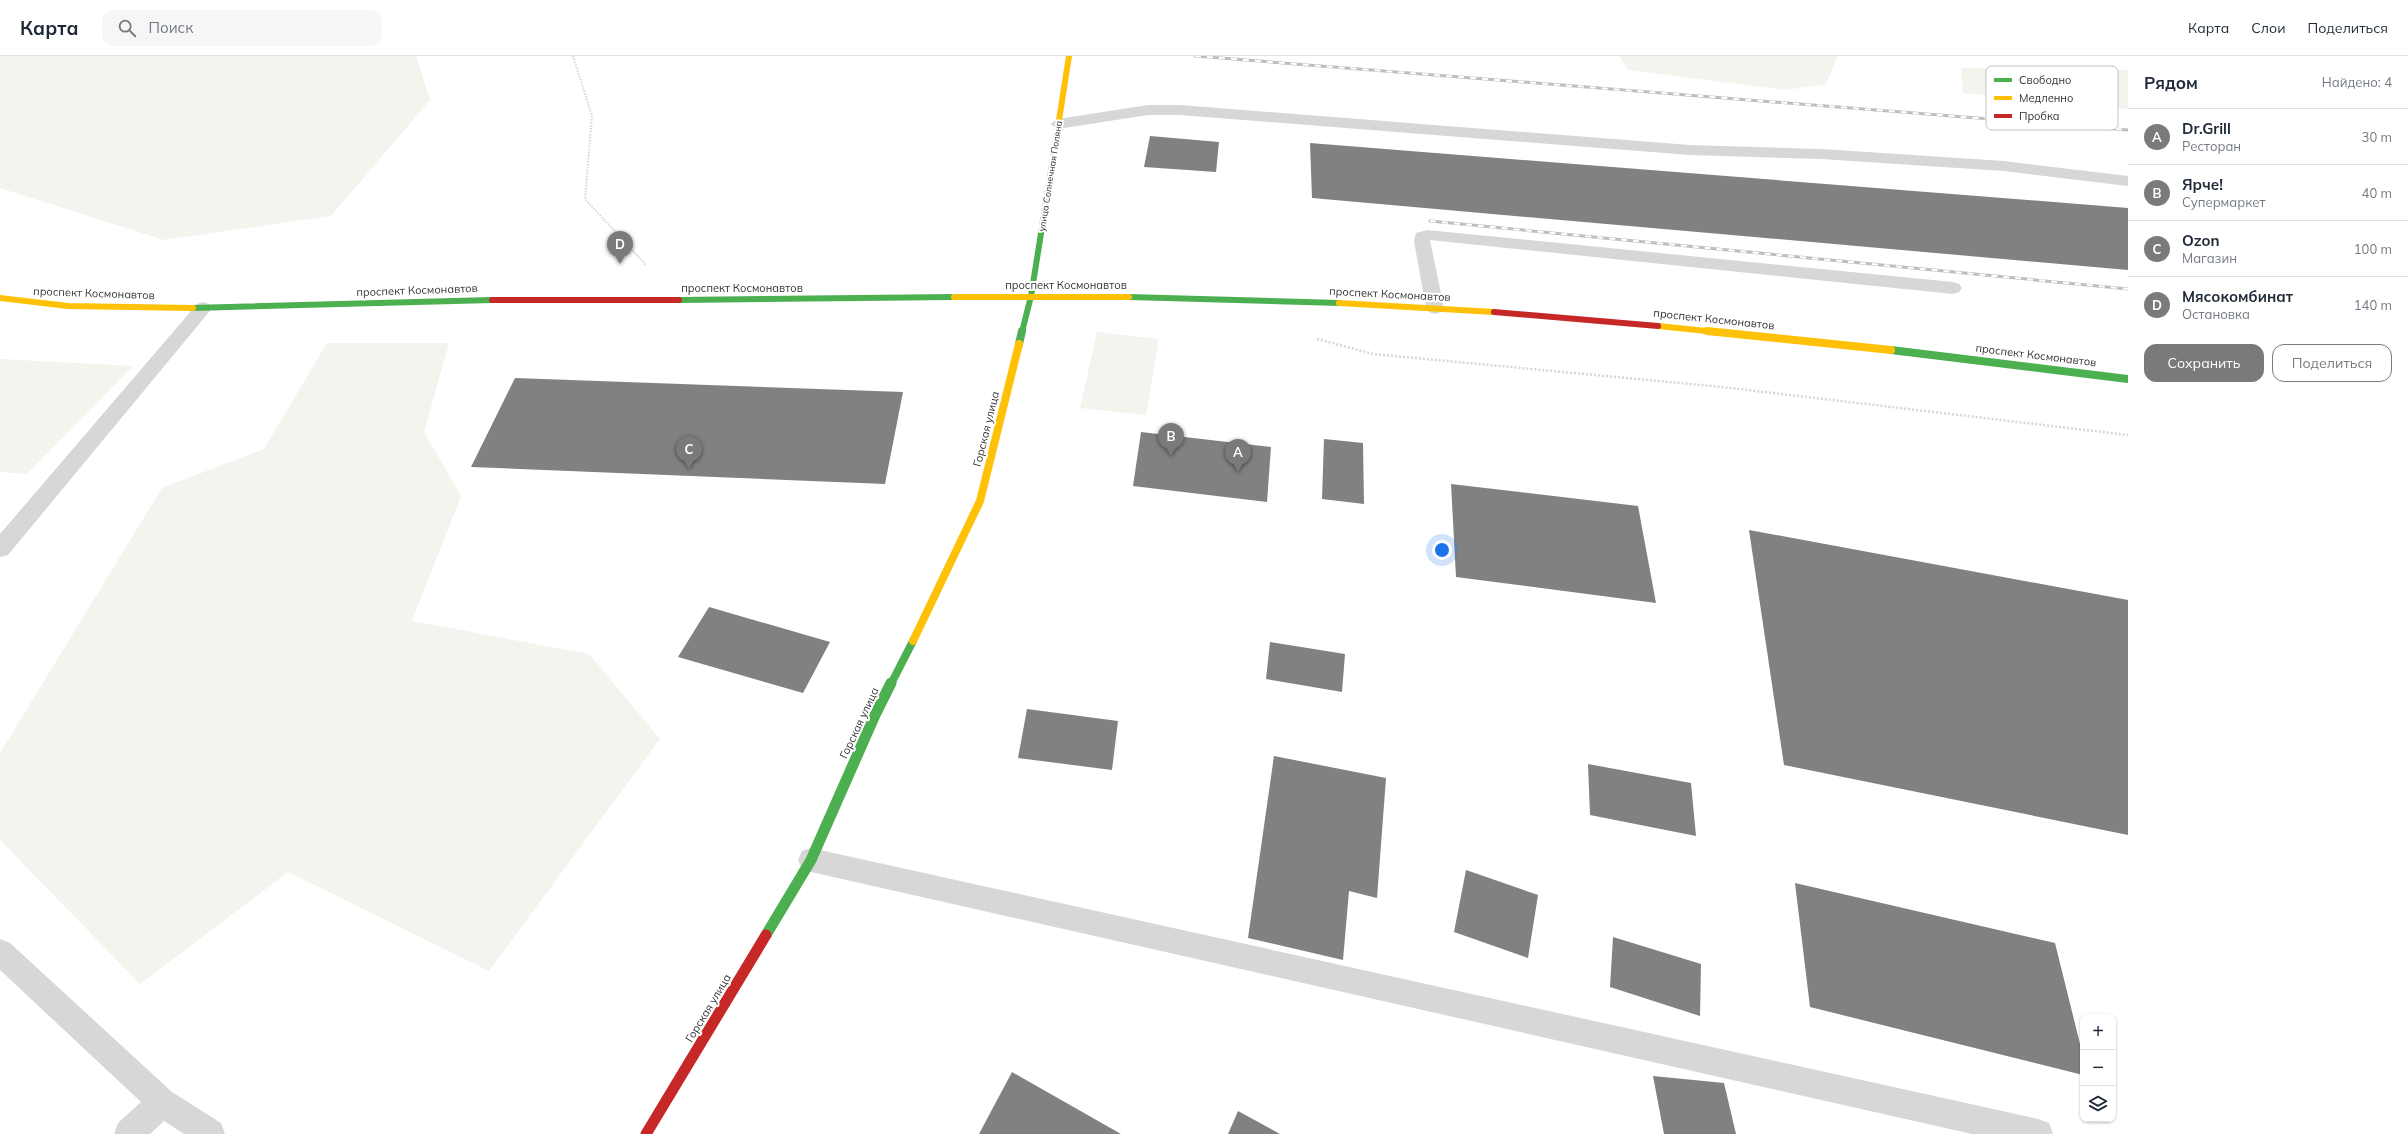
<!DOCTYPE html>
<html lang="ru">
<meta charset="utf-8">
<style>
body{margin:0;font-family:Mulish,sans-serif;background:#f6f6f7;color:#1f2937}
.controls{position:absolute;right:12px;bottom:12px;display:grid;overflow:hidden;border-radius:8px;box-shadow:0 1px 3px #0004}
.controls button{width:36px;height:36px;display:grid;place-items:center;padding:0;border:0;border-bottom:1px solid #e0e1e3;background:#fff;color:#1f2937;font:20px sans-serif}
.you{position:absolute;left:1442px;top:494px;width:14px;height:14px;margin:-10px;border:3px solid #fff;border-radius:50%;background:#1a73e8;box-shadow:0 0 0 6px #1a73e833}
.badge{display:grid;place-items:center;width:26px;height:26px;border-radius:50%;background:#7a7a7a;color:#fff;font-size:13px;font-weight:700}
.pin{position:absolute;translate:-50% -33px;filter:drop-shadow(0 1px 2px #0008)}
.pin::after{content:'';position:absolute;top:21px;width:14px;height:12px;background:inherit;clip-path:polygon(0 0,100% 0,50% 100%)}
.list{margin:0;padding:0;list-style:none}
h2{display:flex;justify-content:space-between;align-items:center;height:52px;margin:0;padding:0 16px;font-size:17px}
h2 small{font-size:13px;font-weight:400;color:#747a83}
.list li{display:grid;grid-template-columns:26px 1fr auto;gap:12px;align-items:center;box-sizing:border-box;height:56px;padding:0 16px;border-top:1px solid #e0e1e3}
.list b{display:block;font-size:15px;white-space:nowrap}
.list p{margin:0;font-size:13px;white-space:nowrap;color:#747a83}
.list em{font-size:13px;font-style:normal;color:#747a83}
.actions{display:flex;gap:8px;padding:12px 16px}
.actions a{flex:1;padding:9px 0;border:1px solid #7a7a7a;border-radius:12px;text-align:center;font-size:14px;color:#7a7a7a}
.actions .main{background:#7a7a7a;color:#fff}
.icon{flex:none;width:22px;height:22px;fill:none;stroke:currentColor;stroke-width:2;stroke-linecap:round;stroke-linejoin:round}
.map{position:relative;flex:none;width:2128px;height:1078px;overflow:hidden}
header{display:flex;align-items:center;gap:24px;box-sizing:border-box;height:56px;padding:0 20px;background:#fff;border-bottom:1px solid #e0e1e3}
header strong{font-size:19px}
nav{display:flex;gap:22px;margin-inline-start:auto;font-size:14px}
.search{width:280px;height:36px;background:#f6f6f7;display:flex;align-items:center;gap:10px;box-sizing:border-box;padding:0 14px;border-radius:12px;color:#747a83;font-size:15px}
main{display:flex}
aside{flex:1;background:#fff}
.map>svg:first-child{display:block}
.green{fill:#f1f5ed}
.building{fill:#818181}
.lines{fill:none;stroke-linecap:round;stroke-linejoin:round}
.path-far1{stroke:#d6d6d6;stroke-width:2;stroke-dasharray:1.5 1.5;stroke-linecap:butt}
.path{stroke:#d6d6d6;stroke-width:2.5;stroke-dasharray:2 2;stroke-linecap:butt}
.lane{fill:#d7d7d7;fill-rule:evenodd}
.fast-far2{stroke:#4caf50;stroke-width:6}
.fast-far1{stroke:#4caf50;stroke-width:8}
.fast{stroke:#4caf50;stroke-width:11}
.slow-far1{stroke:#ffc107;stroke-width:6}
.slow{stroke:#ffc107;stroke-width:8}
.jam-far1{stroke:#c62828;stroke-width:6}
.jam{stroke:#c62828;stroke-width:11}
.rail-casing{stroke:#bebebe;stroke-width:3}
.rail{stroke:#fff;stroke-width:2;stroke-dasharray:6;stroke-linecap:butt}
.labels{text-anchor:middle;dominant-baseline:central;stroke-width:4;stroke-linejoin:round;paint-order:stroke}
.far-street-label{font-size:9px;fill:#333;stroke:#fff}
.street-label{font-size:11px;fill:#333;stroke:#fff}
.key{fill:#fff;stroke:#c2c2c2;stroke-width:1}
.key-label{font-size:11px;fill:#333}
</style>
<header>
<strong>Карта</strong>
<div class="search"><svg class="icon" aria-label="search" viewBox="0 0 24 24"><circle cx="10" cy="10" r="6"/><path d="M15 15l6 6"/></svg>Поиск</div>
<nav><a>Карта</a><a>Слои</a><a>Поделиться</a></nav>
</header>
<main>
<div class="map">
<svg width="2128" height="1078" viewBox="0 0 2128 1078">
<rect width="100%" height="100%" fill="#fff"/>
<path class="green" d="M0 0H416L430 44 331 160 164 184 0 132Z
M1619 0H1836L1837 1 1826 28 1785 34 1628 14Z
M1961 12 2128 14V53L1963 37Z
M1097 276 1159 283 1146 359 1080 352Z
M327 287H449L424 376 461 440 412 565 589 598 660 683 489 915 288 816 140 928 0 784V697L162 432 264 393Z
M0 303 133 310 27 418 0 416Z"/>
<path class="building" d="M1150 80 1219 86 1216 116 1144 111Z
M1310 87 2128 152V214L1312 142Z
M515 322 903 336 885 428 471 411Z
M1141 376 1271 391 1267 446 1133 430Z
M1324 383 1363 387 1364 448 1322 443Z
M1451 428 1638 450 1656 547 1456 521Z
M1749 474 2128 544V779L1784 709Z
M709 551 830 586 803 637 678 601Z
M1270 586 1345 598 1342 636 1266 623Z
M1027 653 1118 665 1112 714 1018 702Z
M1274 700 1386 722 1377 842 1349 835 1343 904 1248 882Z
M1588 708 1691 727 1696 780 1590 759Z
M1466 814 1538 839 1528 902 1454 876Z
M1795 827 2055 887 2083 1000V1019L1810 951Z
M1613 881 1701 908 1700 960 1610 931Z
M1012 1016 1121 1078H979Z
M1653 1020 1724 1027 1736 1078H1664Z
M1238 1055 1280 1078H1228Z"/>
<g class="lines">
<path class="path-far1" d="M573 0 592 60 585 143 646 209"/>
<path class="path" d="M1317 283 1373 298 1722 331 2128 379"/>
<path class="lane" d="M1148 49H1180L1690 89 1821 93 2004 105 2128 120V130L2004 115 1821 103 1690 99 1180 59H1148L1058 73 1050 68 1058 63Z
M1427 174 1953 226 1959 228 1962 232 1959 236 1953 238 1430 184 1444 252 1441 256 1435 258 1429 256 1426 252 1414 185 1416 177Z
M203 246 209 248 212 252 209 256 8 499 0 501V478L197 248Z
M811 792 2038 1063 2049 1067 2053 1078H1972L811 816 802 813 798 804 802 795Z
M0 883 10 887 172 1036 221 1067 225 1078H184L164 1065 150 1078H114L118 1067 141 1046 0 914Z"/>
<path class="fast-far2" d="M1129 241 1339 247
M679 244 954 241
M193 252 492 244
M1022 276 1031 240 1055 90"/>
<path class="fast-far1" d="M1019 288 1022 275
M1891 294 2128 323
M891 628 913 585"/>
<path class="fast" d="M766 879 811 804 875 659 891 627"/>
<path class="slow-far1" d="M1055 90 1069 0
M954 241H1129
M0 242 68 250 193 252
M1339 247 1494 256
M1658 270 1716 276"/>
<path class="slow" d="M1707 275 1891 294
M913 585 980 445 1019 288"/>
<path class="jam-far1" d="M492 244H679
M1494 256 1658 270"/>
<path class="jam" d="M646 1078 766 879"/>
<defs>
<path id="rail" d="M1195 0 2128 74
M1430 165 2128 233"/>
</defs>
<use href="#rail" class="rail-casing"/>
<use href="#rail" class="rail"/>
</g>
<g class="labels">
<g class="far-street-label">
<text transform="translate(1050 120) rotate(-81)">улица Солнечная Поляна</text>
</g>
<g class="street-label">
<text x="1066" y="229">проспект Космонавтов</text>
<text x="742" y="232">проспект Космонавтов</text>
<text transform="translate(417 234) rotate(-2)">проспект Космонавтов</text>
<text transform="translate(94 237) rotate(2)">проспект Космонавтов</text>
<text transform="translate(1390 238) rotate(3)">проспект Космонавтов</text>
<text transform="translate(1714 263) rotate(6)">проспект Космонавтов</text>
<text transform="translate(2036 299) rotate(7)">проспект Космонавтов</text>
<text transform="translate(986 373) rotate(-76)">Горская улица</text>
<text transform="translate(859 667) rotate(-65)">Горская улица</text>
<text transform="translate(708 952) rotate(-59)">Горская улица</text>
</g>
</g>
<rect x="1986" y="10" width="132" height="64" rx="6" class="key"/>
<rect x="1994" y="22" width="18" height="4" fill="#4caf50"/>
<rect x="1994" y="40" width="18" height="4" fill="#ffc107"/>
<rect x="1994" y="58" width="18" height="4" fill="#c62828"/>
<g class="key-label">
<text x="2019" y="28">Свободно</text>
<text x="2019" y="46">Медленно</text>
<text x="2019" y="64">Пробка</text>
</g>
</svg>
<div class="controls">
<button>+</button>
<button>−</button>
<button><svg class="icon" aria-label="layers" viewBox="0 0 24 24"><path d="M12 4l9 5-9 5-9-5zM3 14l9 5 9-5"/></svg></button>
</div>
<div class="you"></div>
<div class="pin badge" style="left:1238px;top:416px">A</div>
<div class="pin badge" style="left:1171px;top:400px">B</div>
<div class="pin badge" style="left:689px;top:413px">C</div>
<div class="pin badge" style="left:620px;top:208px">D</div>
</div>
<aside>
<h2>Рядом<small>Найдено: 4</small></h2>
<ul class="list">
<li><span class="badge">A</span><div><b>Dr.Grill</b><p>Ресторан</p></div><em>30 m</em></li>
<li><span class="badge">B</span><div><b>Ярче!</b><p>Супермаркет</p></div><em>40 m</em></li>
<li><span class="badge">C</span><div><b>Ozon</b><p>Магазин</p></div><em>100 m</em></li>
<li><span class="badge">D</span><div><b>Мясокомбинат</b><p>Остановка</p></div><em>140 m</em></li>
</ul>
<div class="actions"><a class="main">Сохранить</a><a>Поделиться</a></div>
</aside>
</main>
